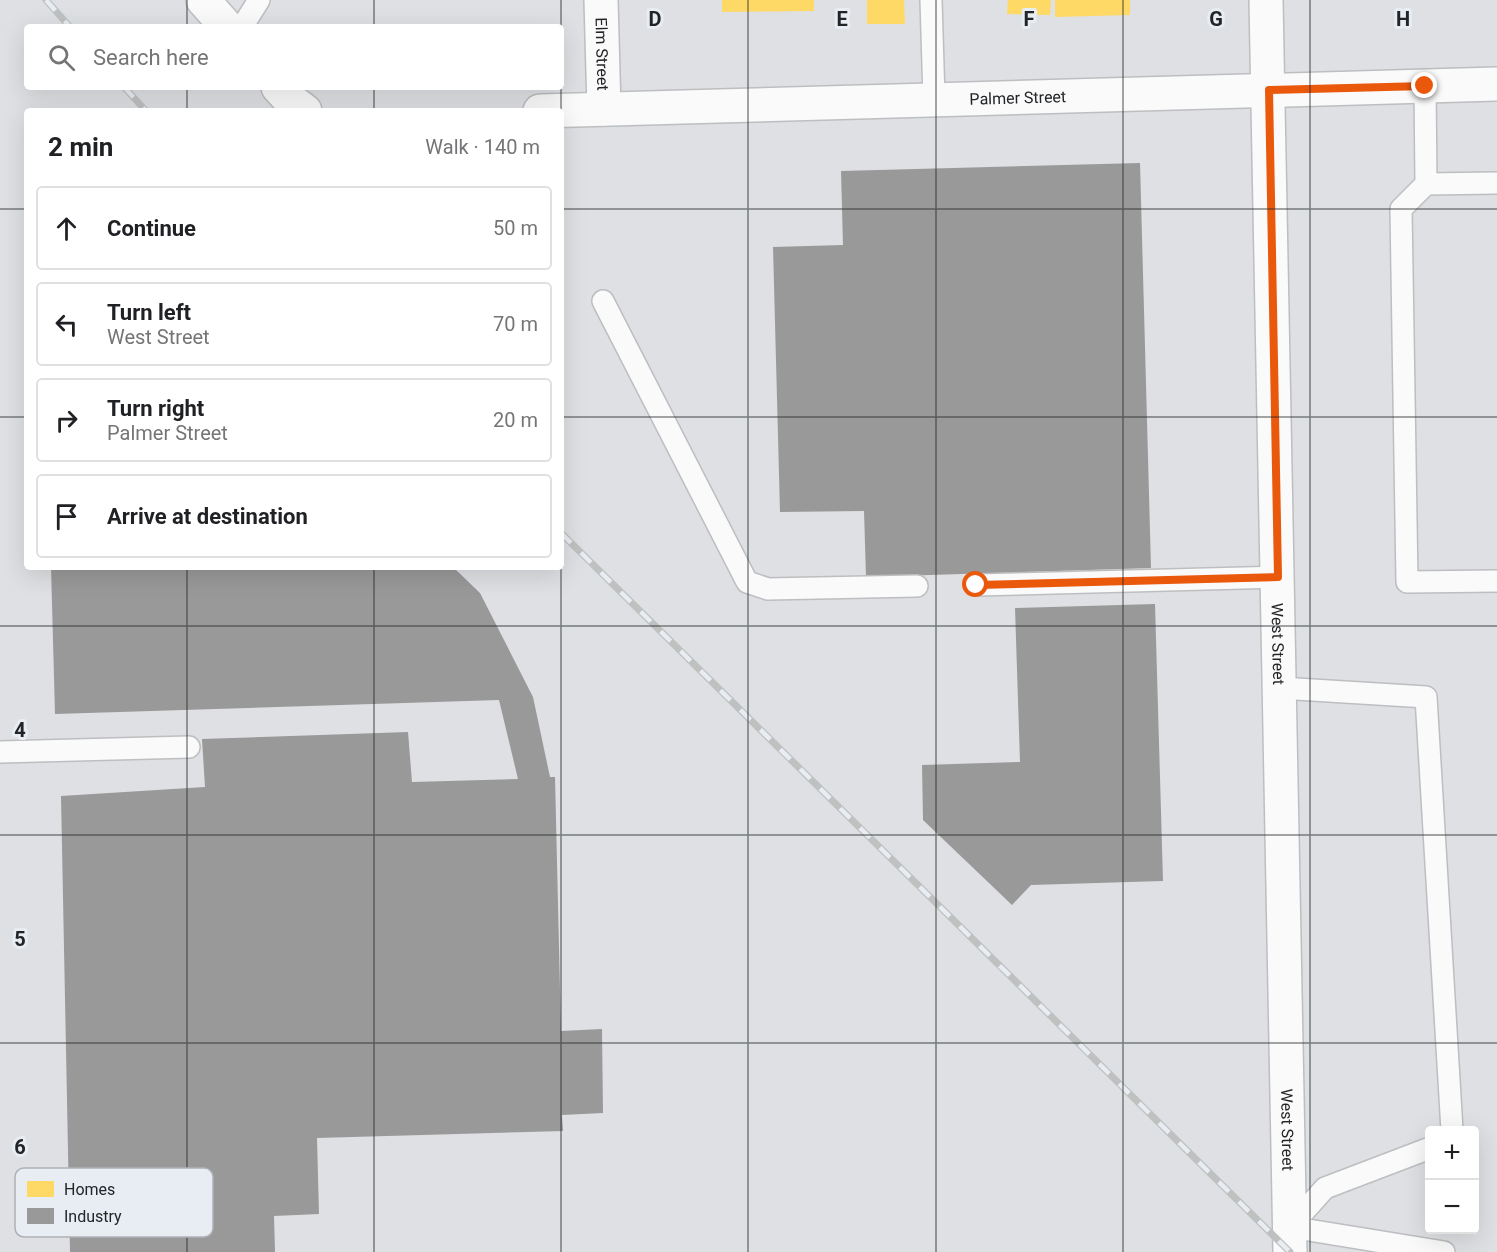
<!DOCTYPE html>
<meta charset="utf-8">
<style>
body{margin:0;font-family:Roboto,sans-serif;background:#f6f6f6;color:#202124}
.controls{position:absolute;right:18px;bottom:18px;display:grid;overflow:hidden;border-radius:6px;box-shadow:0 6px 24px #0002}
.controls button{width:54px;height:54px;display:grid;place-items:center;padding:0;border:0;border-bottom:2px solid #e0e0e0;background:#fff;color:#202124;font:30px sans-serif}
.stop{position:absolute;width:18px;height:18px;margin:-14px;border:4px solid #ea580c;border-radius:50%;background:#fff}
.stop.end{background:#ea580c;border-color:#fff;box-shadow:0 2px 6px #0008}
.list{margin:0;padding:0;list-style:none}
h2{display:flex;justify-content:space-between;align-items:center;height:78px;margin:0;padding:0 24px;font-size:26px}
h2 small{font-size:20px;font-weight:400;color:#757577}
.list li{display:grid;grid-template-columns:39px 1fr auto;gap:18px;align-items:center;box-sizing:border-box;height:84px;margin:0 12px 12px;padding:0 12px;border:2px solid #e0e0e0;border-radius:6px}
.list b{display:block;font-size:22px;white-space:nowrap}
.list p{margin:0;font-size:20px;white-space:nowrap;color:#757577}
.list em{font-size:20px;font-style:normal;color:#757577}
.icon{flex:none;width:33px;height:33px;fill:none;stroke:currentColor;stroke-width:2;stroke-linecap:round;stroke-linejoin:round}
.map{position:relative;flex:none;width:1497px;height:1252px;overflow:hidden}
.search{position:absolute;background:#fff;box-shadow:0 6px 24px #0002;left:24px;top:24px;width:540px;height:66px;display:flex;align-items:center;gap:15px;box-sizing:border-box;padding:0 21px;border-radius:6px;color:#757577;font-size:22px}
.panel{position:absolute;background:#fff;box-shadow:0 6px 24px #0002;left:24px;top:108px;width:540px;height:462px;border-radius:6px}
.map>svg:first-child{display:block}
.homes{fill:#ffd966}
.industry{fill:#999}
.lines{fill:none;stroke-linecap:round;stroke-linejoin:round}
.lane-casing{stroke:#bcbec0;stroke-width:24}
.street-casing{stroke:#bcbec0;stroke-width:36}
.lane{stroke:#fafafb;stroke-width:21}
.street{stroke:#fafafb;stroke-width:33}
.rail-casing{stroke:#bfc1c1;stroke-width:7}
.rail{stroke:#e8edf3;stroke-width:4.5;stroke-dasharray:14;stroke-linecap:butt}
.route{stroke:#ea580c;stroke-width:8}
.grid{fill:none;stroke:#222426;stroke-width:1.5;stroke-opacity:0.55}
.labels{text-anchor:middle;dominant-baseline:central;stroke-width:6;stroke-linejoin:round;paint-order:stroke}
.street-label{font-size:16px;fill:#222426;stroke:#e8edf3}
.key{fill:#e8edf3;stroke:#adb1b6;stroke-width:1.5}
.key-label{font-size:16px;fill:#222426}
.grid-label{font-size:20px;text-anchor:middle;font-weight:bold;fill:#222426;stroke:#e8edf3;stroke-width:6;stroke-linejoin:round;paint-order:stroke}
</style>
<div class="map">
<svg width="1497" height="1252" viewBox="0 0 1497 1252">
<rect width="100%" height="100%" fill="#dee0e3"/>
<path class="homes" d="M722 0H814V11L722 12Z
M867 0H904L905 24H867Z
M1008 0H1051L1050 15 1007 14Z
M1055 0H1130V15L1055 17Z"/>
<path class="industry" d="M1140 163 1151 568 866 577 864 511 780 512 773 247 843 245 841 171Z
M51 567H453L480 593 533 697 550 777H555L561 1031 602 1029 603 1113 562 1115 563 1131 317 1138 319 1214 274 1216 275 1252H70L61 796 205 787 202 739 408 732 412 782 518 779 499 700 55 714Z
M1155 604 1163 881 1031 885 1012 905 923 820 922 765 1020 762 1015 608Z"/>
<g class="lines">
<defs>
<path id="lane" d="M931 0 934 99
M242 27 259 0
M1425 85 1426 184 1401 209 1407 582 1497 581
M1426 184 1497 183
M603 301 747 582 768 589 917 586
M976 585 1278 577
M1280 688 1426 697 1452 1130
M0 752 189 747
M1290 1227 1325 1188 1430 1148
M1290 1227 1444 1252"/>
<g id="street">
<path d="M203 0 227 27"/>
<path id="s1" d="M601 0 604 109"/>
<path id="s2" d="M1266 0 1290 1252"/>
<path d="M278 87 289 99 305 111"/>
<path id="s3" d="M540 111 1497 84"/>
</g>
</defs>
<use href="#lane" class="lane-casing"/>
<use href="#street" class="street-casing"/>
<use href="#lane" class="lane"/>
<use href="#street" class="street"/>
<defs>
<path id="rail" d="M46 0 70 27
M124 87 146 111
M561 533 1290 1252"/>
</defs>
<use href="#rail" class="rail-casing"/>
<use href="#rail" class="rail"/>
</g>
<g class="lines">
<path class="route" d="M976 585 1278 577 1269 90 1425 86"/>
</g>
<path class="grid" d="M187 0V27M374 0V27M561 0V1252M748 0V1252M936 0V1252M1123 0V1252M1310 0V1252M187 87V111M374 87V111M0 209H27M561 209H1497M0 417H27M561 417H1497M187 567V1252M374 567V1252M0 626H1497M0 835H1497M0 1043H1497"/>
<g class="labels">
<g class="street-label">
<text stroke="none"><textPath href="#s1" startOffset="54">Elm Street</textPath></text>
<text stroke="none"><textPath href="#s3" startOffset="478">Palmer Street</textPath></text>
<text stroke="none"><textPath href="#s2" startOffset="644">West Street</textPath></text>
<text stroke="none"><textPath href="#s2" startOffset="1130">West Street</textPath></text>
</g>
</g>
<rect x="15" y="1168" width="198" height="69" rx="9" class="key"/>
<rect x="27" y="1181" width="27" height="16" fill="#ffd966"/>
<rect x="27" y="1208" width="27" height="16" fill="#999"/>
<g class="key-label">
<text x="64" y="1195">Homes</text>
<text x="64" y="1222">Industry</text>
</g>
<g class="grid-label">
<text x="655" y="26">D</text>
<text x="842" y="26">E</text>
<text x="1029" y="26">F</text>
<text x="1216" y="26">G</text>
<text x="1403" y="26">H</text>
<text x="20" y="737">4</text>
<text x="20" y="946">5</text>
<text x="20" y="1154">6</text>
</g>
</svg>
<div class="controls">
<button>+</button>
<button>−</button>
</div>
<div class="stop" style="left:976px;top:585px"></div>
<div class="stop end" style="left:1425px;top:86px"></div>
<div class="search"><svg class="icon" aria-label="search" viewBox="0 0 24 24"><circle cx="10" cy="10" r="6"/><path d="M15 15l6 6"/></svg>Search here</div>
<section class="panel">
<h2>2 min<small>Walk · 140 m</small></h2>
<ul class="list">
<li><svg class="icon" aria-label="ahead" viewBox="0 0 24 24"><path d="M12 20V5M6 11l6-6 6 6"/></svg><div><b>Continue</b></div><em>50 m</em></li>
<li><svg class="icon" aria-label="left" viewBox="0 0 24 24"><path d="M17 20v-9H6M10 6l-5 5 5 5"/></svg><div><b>Turn left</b><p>West Street</p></div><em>70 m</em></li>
<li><svg class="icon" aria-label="right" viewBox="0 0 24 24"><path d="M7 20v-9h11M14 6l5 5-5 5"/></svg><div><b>Turn right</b><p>Palmer Street</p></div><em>20 m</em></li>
<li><svg class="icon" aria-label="arrive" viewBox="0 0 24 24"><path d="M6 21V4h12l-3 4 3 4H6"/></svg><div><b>Arrive at destination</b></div></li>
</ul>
</section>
</div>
